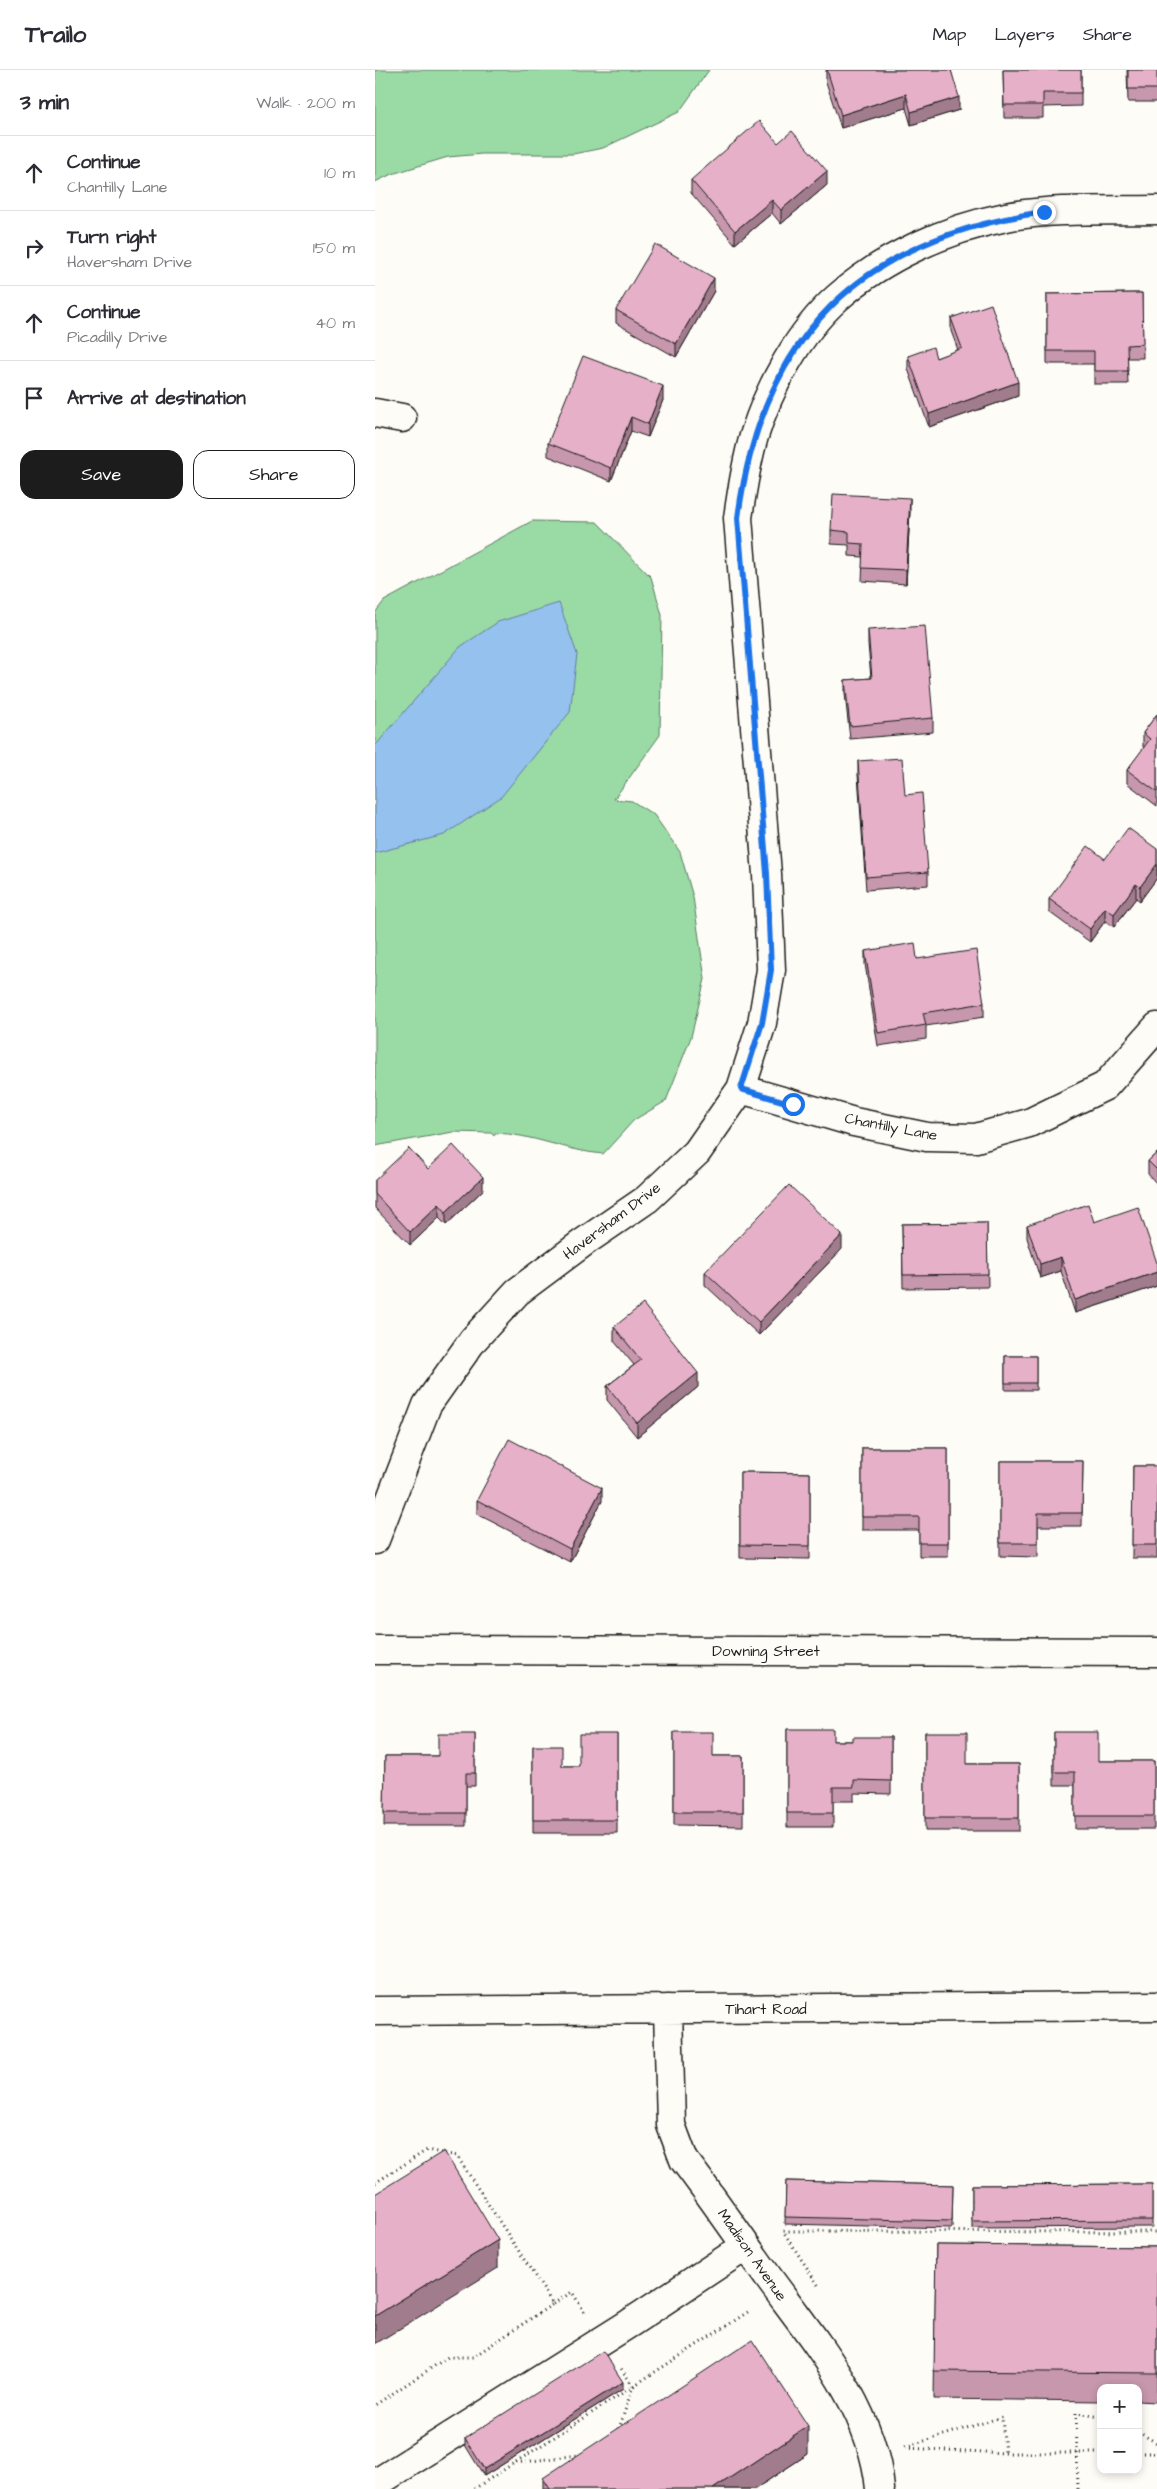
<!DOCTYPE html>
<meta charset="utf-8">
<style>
body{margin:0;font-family:"Architects Daughter",sans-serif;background:#f7f7f7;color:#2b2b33}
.controls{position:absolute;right:15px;bottom:15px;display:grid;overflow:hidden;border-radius:10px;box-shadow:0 2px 8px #0003}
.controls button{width:45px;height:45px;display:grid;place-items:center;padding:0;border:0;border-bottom:1px solid #e1e1e2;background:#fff;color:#2b2b33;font:25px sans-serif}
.stop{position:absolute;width:15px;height:15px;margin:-11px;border:4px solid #1a73e8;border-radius:50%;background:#fff}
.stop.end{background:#1a73e8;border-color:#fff;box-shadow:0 1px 5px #0008}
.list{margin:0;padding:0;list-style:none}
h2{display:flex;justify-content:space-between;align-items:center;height:65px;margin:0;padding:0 20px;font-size:21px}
h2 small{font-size:16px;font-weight:400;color:#7c7c81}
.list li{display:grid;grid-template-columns:32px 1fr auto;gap:15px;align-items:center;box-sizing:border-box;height:75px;padding:0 20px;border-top:1px solid #e1e1e2}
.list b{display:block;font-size:19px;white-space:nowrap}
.list p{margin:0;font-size:16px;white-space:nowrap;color:#7c7c81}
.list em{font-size:16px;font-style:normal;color:#7c7c81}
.actions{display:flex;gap:10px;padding:15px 20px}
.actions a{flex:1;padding:11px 0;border:1px solid #1c1c1c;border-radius:15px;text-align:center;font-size:18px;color:#1c1c1c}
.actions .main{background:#1c1c1c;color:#fff}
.icon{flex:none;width:28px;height:28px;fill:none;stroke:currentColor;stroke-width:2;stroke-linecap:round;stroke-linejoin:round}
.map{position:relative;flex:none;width:782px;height:2419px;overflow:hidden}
header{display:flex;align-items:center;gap:30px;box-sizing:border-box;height:70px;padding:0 25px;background:#fff;border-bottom:1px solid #e1e1e2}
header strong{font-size:24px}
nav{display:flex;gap:28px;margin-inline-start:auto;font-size:18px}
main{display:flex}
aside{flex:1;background:#fff}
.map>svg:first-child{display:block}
.green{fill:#99daa5;stroke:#5a7b60}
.water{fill:#95c1ef;stroke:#657f9b}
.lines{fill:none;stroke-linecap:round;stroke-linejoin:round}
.minor-casing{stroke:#1c1c1c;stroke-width:31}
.path{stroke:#1c1c1c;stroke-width:3;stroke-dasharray:1 4;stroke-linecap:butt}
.minor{stroke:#fdfcf7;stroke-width:28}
.wall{fill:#c697ad;stroke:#1c1c1c}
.shaded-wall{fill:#a17b8d;stroke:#1c1c1c}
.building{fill:#e6b0c9;stroke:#1c1c1c}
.route{stroke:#1a73e8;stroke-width:6}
.labels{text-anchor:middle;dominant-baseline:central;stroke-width:4;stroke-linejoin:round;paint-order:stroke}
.street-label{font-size:15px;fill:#1c1c1c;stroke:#fdfcf7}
</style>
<header>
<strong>Trailo</strong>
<nav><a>Map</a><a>Layers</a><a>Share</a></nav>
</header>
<main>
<aside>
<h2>3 min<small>Walk · 200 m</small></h2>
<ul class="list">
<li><svg class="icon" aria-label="ahead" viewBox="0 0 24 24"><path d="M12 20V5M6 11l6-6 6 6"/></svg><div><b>Continue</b><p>Chantilly Lane</p></div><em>10 m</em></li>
<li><svg class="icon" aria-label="right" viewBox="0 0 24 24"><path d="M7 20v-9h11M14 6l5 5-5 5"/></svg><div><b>Turn right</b><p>Haversham Drive</p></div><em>150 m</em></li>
<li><svg class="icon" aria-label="ahead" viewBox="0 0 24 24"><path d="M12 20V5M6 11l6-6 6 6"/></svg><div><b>Continue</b><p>Picadilly Drive</p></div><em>40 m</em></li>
<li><svg class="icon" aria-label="arrive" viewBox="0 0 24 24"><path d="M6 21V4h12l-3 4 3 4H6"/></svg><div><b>Arrive at destination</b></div></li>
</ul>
<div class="actions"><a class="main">Save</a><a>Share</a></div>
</aside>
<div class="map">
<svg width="782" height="2419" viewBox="0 0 782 2419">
<rect width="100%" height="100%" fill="#fdfcf7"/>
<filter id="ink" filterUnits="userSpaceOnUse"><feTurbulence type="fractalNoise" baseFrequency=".02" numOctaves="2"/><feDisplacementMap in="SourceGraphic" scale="10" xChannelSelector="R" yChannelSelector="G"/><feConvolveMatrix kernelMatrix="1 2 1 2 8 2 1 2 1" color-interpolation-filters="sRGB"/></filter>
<g filter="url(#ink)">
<path class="green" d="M0 0H334L304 42 228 78 198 84H107L73 87 17 104 0 112Z
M157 451 222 452 276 507 287 545 285 665 239 729 257 731 279 745 305 782 318 827 330 909 316 967 291 1031 259 1050 228 1084C191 1081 157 1064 120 1063L119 1066 116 1063 78 1062 0 1076V543L9 531Z"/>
<path class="water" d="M184 533 202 584 195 642 126 727 69 765 0 783V676L85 577 123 552Z"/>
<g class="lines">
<defs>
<path id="minor" d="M0 343 27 348
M366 1019 479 1052 552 1067 601 1068 654 1053 730 1016 782 957
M0 1470 52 1335 98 1270 142 1222 209 1172 272 1129 322 1082 366 1019 387 953 396 900 392 804 363 448C367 420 371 393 379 366 394 317 424 262 462 228 508 187 571 159 631 147 680 138 732 141 782 140
M0 1580 782 1582
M293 1939 296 2055 309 2090C338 2128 365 2168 393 2207 439 2270 498 2338 505 2419
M0 1941 782 1936
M0 2414 255 2253 371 2176"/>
</defs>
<use href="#minor" class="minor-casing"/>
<path class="path" d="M0 2113 52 2080 82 2086 178 2234 98 2287H73L0 2335
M443 2215 408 2161 782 2162
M178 2234 197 2222 210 2243
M244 2359 258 2316 245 2297
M763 2362 782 2373
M530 2377 627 2347 630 2383
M530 2378 630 2383H726
M763 2383H782
M141 2393 204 2385
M99 2419 376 2240
M703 2419 701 2343 726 2347"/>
<use href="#minor" class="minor"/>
</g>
<path class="wall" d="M451 0H576L584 40 536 55 531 38 466 58 451 12Z
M628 0H706V36L668 37V48H629Z
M752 0H782V32H753Z
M403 73 452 115 406 154 397 143 360 174 316 123V110Z
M339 221 301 287 241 253V240Z
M767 223 768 288H752L753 314H719V294H672V224Z
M576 248 643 326 554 357 533 299V286L561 288 583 280 576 261Z
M288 330 273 367 256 361 236 411 173 386V373Z
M535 441 531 514 487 511 488 487 474 486V475L456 474V460Z
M493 560 558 648V662L475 669 470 624V610L496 608 493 574Z
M782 644V736L752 713V700L769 678 768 677V663Z
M483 691 530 725 553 802V815L491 820 483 705Z
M782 779V808L765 831 761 828 739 857 730 851 715 872 674 842V829L730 789Z
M490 881 542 889 609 933V947L551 956V969L503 976 490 894Z
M782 1083V1114L773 1104V1091Z
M53 1099 108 1120 71 1155 64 1148 35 1175 0 1138V1110Z
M719 1152 782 1193V1216L700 1243 686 1201 665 1208 652 1168V1155Z
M612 1153 613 1217 528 1218 527 1154Z
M467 1179 384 1265 330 1215V1202Z
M239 1257 323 1317 262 1367 232 1330V1316L259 1295 239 1271Z
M630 1286H661V1320H630Z
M487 1378H573V1486H544V1460H487Z
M625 1391H708L707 1456H663V1487L625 1486Z
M758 1396H782V1488H757Z
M365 1402 435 1403V1489L365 1488Z
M102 1430 227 1431 195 1492 102 1444Z
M412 1659 458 1671H477L516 1667V1724L479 1723V1731H458V1757H412Z
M299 1662 338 1686H368V1756L299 1755Z
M550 1662 592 1694H644V1761H550Z
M679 1662 723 1691H779V1759H700V1715H679Z
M100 1664V1716H91V1756H9L10 1686H63Z
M242 1664V1763H158V1676L187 1696H204Z
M411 2111 578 2115 577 2158 410 2154Z
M777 2114V2157L597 2158V2115Z
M561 2175 782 2177V2332L763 2331V2318H726V2331L559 2329Z
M248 2319 109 2406 90 2375V2368Z
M433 2384 380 2419H168V2408Z"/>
<path class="shaded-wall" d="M531 24V38L466 58V45Z
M584 27V40L536 55V42Z
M452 101V115L406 154V140Z
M397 130V143L360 174V161Z
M339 208V221L301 287V274Z
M643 312V326L554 357V344Z
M288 316V330L273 367V354Z
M256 347V361L236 411V398Z
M535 428V441L531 514V500Z
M782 794V808L765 831V817Z
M761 814V828L739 857V844Z
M730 838V851L715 872V859Z
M108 1107V1120L71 1155V1142Z
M64 1134V1148L35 1175V1162Z
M467 1165V1179L384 1265V1252Z
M686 1187V1201L665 1208V1194Z
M782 1202V1216L700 1243V1230Z
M323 1303V1317L262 1367V1353Z
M227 1418V1431L195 1492V1479Z
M123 2170V2198L0 2274V2246Z
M248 2312V2319L109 2406V2399Z
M433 2356V2384L380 2419H338Z"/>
<path class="building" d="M452 0H576L584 27 536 42 531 24 466 45Z
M628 0H706V23H668V35H629Z
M753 0H782V19H753Z
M384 51 403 73 417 61 452 101 406 140 397 130 360 161 316 110Z
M280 174 339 208 301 274 241 240Z
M767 223 768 274 752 275 753 301H719V281H672V224Z
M616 234 643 312 554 344 533 286 558 277 561 288 587 278 576 248Z
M208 286 288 316 273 354 256 347 236 398 173 373Z
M458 424 535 428 531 500 487 498 488 474 474 473V462L456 460Z
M550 556 558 648 475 656 470 610 497 608 493 560Z
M782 644V722L752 700 775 669 768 663Z
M527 688 530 725 547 723 553 802 491 807 483 691Z
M753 758 782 779V794L765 817 761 814 739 844 730 838 715 859 674 829 713 776 730 789Z
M540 873 542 889 601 880 609 933 548 943 551 955 503 963 490 881Z
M78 1075 108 1107 71 1142 64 1134 35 1162 0 1124V1110L34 1078 53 1099Z
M782 1083V1100L773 1091Z
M414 1115 467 1165 384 1252 330 1202Z
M713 1134 719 1152 763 1137 782 1193V1202L700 1230 686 1187 665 1194 652 1155Z
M612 1153 613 1204 528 1205 527 1154Z
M268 1234 323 1303 262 1353 232 1316 266 1290 239 1257Z
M630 1286H661V1313H630Z
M134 1369 227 1418 195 1479 102 1430Z
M487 1378H573V1473H544V1447H487Z
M625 1391H708L707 1443H663V1473H625Z
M758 1396H782V1475H757Z
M365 1402 435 1403V1476L365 1475Z
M412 1659H458V1671H477V1667H516V1711L479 1710V1717H458V1743H412Z
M299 1662H338V1686H368V1742H299Z
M550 1662H592V1694H644V1748H550Z
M679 1662H723V1691H779V1746H700V1702H679Z
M63 1664H100V1703H91V1743H9L10 1686H63Z
M204 1664H242V1750H158V1676H187V1696H204Z
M69 2081 123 2170 0 2246V2124Z
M411 2111 578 2115 577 2151 410 2147Z
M777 2114V2150L597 2151V2115Z
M561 2175 782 2177V2303L559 2301Z
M377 2270 433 2356 338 2419H175L168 2408Z
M228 2281 248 2312 109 2399 90 2368Z"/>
</g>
<g class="lines" filter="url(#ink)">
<path class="route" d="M418 1034 366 1019 387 953 396 900 392 804 363 448C387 264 486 168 669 142"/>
</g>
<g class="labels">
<g class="street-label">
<text transform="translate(516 1057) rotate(11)">Chantilly Lane</text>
<text transform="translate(237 1151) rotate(-37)">Haversham Drive</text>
<text x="391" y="1581">Downing Street</text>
<text x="391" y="1939">Tihart Road</text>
<text transform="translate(377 2185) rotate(55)">Madison Avenue</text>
</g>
</g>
</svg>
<div class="controls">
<button>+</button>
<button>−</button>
</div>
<div class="stop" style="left:418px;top:1034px"></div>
<div class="stop end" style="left:669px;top:142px"></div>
</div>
</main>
